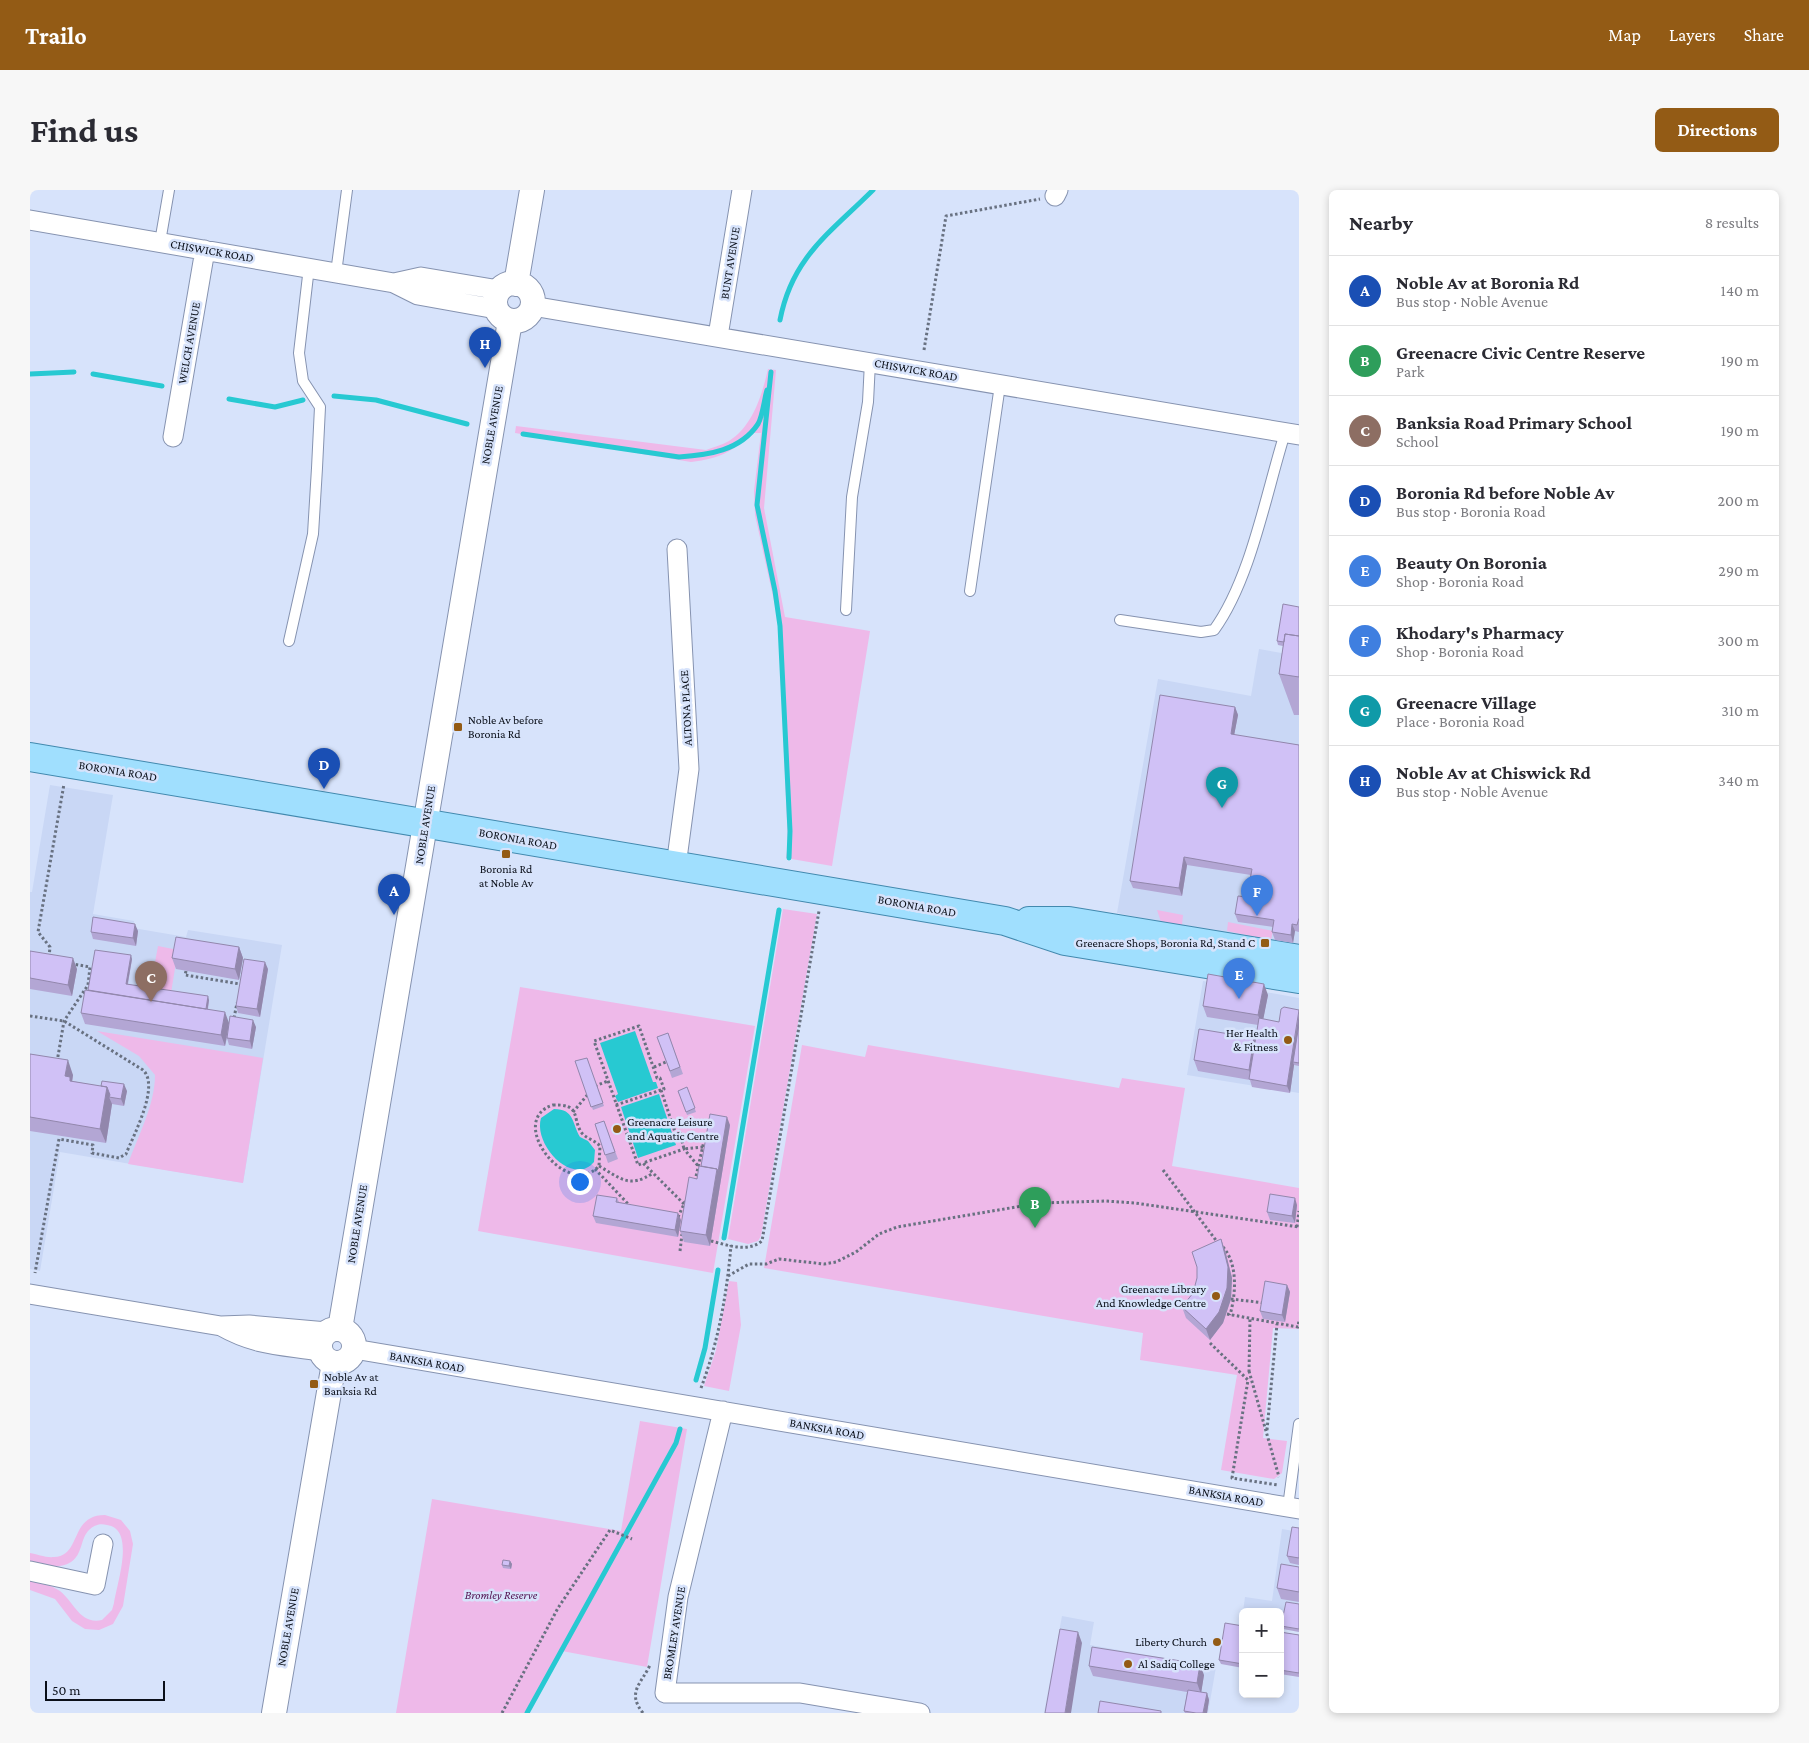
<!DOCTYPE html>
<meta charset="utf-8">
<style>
body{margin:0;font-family:"Crimson Pro",serif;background:#f7f7f7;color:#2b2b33}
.controls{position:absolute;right:15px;bottom:15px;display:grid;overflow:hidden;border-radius:8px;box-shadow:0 2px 8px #0003}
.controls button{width:45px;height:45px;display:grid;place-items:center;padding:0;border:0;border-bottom:1px solid #e1e1e2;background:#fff;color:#2b2b33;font:25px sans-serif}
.scale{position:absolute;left:15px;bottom:12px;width:120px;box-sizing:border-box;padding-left:5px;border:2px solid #0a0f19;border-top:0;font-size:14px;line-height:18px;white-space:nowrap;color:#0a0f19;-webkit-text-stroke:4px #d7e3fb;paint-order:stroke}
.you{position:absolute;left:549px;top:991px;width:18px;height:18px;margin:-12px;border:4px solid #fff;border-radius:50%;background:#1a73e8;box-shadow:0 0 0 8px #1a73e833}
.badge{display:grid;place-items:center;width:32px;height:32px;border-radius:50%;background:#935b15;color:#fff;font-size:16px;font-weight:700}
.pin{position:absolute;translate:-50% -41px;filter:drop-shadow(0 1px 2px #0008)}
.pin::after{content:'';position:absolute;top:26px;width:18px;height:15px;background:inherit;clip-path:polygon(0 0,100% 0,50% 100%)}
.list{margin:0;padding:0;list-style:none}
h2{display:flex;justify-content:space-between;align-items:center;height:65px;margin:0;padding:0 20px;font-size:21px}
h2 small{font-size:16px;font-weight:400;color:#7c7c81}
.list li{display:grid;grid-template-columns:32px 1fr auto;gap:15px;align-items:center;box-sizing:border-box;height:70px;padding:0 20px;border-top:1px solid #e1e1e2}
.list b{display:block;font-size:19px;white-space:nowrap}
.list p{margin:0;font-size:16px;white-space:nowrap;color:#7c7c81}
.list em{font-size:16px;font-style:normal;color:#7c7c81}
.map{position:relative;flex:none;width:1269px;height:1523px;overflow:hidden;border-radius:8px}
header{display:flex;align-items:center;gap:30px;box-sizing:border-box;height:70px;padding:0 25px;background:#935b15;color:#fff}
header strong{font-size:24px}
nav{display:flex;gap:28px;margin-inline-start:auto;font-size:18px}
.intro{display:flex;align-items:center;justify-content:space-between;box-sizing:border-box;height:120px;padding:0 30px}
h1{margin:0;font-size:35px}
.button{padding:12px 22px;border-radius:8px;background:#935b15;color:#fff;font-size:18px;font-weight:700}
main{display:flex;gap:30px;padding:0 30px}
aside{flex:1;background:#fff;border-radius:8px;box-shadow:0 2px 8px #0003}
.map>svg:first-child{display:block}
.built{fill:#c9d7f5}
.green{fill:#eeb9e9}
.water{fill:#27c9d2}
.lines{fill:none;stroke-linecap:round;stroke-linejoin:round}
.stream{stroke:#27c9d2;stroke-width:5}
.service-casing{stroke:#8693b0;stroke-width:12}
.minor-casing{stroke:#8693b0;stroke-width:21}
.tertiary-casing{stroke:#8693b0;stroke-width:26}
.primary-casing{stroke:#4289ae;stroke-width:30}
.path{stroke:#687181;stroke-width:3;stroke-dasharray:2.5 2.5;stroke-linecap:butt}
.service{stroke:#fff;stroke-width:10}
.minor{stroke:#fff;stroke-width:19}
.tertiary{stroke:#fff;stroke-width:24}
.primary{stroke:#a0dffe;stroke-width:28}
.wall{fill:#b3a6d4}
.shaded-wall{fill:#9287ac}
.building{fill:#d0c1f6;stroke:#9287ac}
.poi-dot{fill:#935b15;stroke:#d7e3fb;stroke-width:2}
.labels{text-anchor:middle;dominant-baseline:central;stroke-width:5;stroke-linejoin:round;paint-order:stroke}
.street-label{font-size:12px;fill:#0a0f19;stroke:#d7e3fb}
.poi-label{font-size:12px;fill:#0a0f19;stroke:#d7e3fb;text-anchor:start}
.park-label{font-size:12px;font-style:italic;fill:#51104f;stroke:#d7e3fb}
</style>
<header>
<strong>Trailo</strong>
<nav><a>Map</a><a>Layers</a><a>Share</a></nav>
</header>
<div class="intro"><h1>Find us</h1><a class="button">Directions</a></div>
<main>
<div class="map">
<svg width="1269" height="1523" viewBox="0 0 1269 1523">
<rect width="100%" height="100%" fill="#d7e3fb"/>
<path class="built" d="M1229 459 1269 466V759L1087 723 1128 489 1221 506Z
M20 595 83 605 63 724 104 731 103 738 156 747 158 740 252 755 213 993 30 962 10 1081 0 1079V702H2Z
M1173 791 1269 808V903L1157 885Z
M1252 1339 1269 1342V1441L1250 1437V1422H1213L1215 1407 1242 1411Z
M1032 1426 1064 1432 1060 1455 1186 1477 1178 1523H1014Z"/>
<path class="green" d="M738 179 746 180 734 318 755 427 840 441 802 676 756 668 758 653 748 429 725 325 724 301 731 243H723C699 263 692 268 661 272L485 243 486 236 676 260C683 257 692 255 699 251 723 236 732 205 738 179Z
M753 719 787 724 731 1046 728 1051 718 1054 698 1049Z
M1127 720 1153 725 1152 735 1131 732Z
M1198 732 1243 741 1241 750 1197 741Z
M128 756 148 760 141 803 120 799Z
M490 797 725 836 683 1083 448 1041Z
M67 841 233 868 213 993 98 974C108 946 125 915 125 885L109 866Z
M772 855 835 867 838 855 1089 898 1092 888 1155 898 1142 976 1269 998V1139L1243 1138 1233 1248 1257 1251 1252 1283 1244 1289 1191 1280 1207 1185 1110 1170 1113 1143 734 1078Z
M699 1091 707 1092 711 1135 699 1201 674 1196 686 1160Z
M610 1231 657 1239 617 1477 532 1461 498 1523H366L402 1309 591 1341Z
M75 1325 91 1330 100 1341 103 1354 93 1416 83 1434 69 1440 55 1439 42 1431 25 1409 0 1400V1390C10 1392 21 1395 30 1401 44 1412 50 1435 72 1430L82 1420 84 1413C87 1393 106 1339 77 1335 70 1333 64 1335 59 1340 50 1349 53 1364 41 1372 28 1380 13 1376 0 1372V1363C7 1364 16 1368 24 1367 52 1366 39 1325 75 1325Z"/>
<path class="water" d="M605 841 623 892H626L628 898 588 912 585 906 588 904 570 853Z
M629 904 646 955 608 968 591 917Z
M524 919C545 919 542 934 550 947L558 951 565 960 564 972C543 997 503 955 511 928Z"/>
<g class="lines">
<path class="stream" d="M750 130C762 67 800 43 843 0
M741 182 727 315 745 401 750 436 760 641 759 668
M0 184 44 182
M63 184 132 196
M304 206 346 210 437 234
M199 209 245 217 273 210
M493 244 649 267C678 265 710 261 728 234 733 225 734 210 737 200
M694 1048 749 720
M666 1190 675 1158 688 1080
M497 1523 646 1253 650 1239"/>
<defs>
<path id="service" d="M130 52 139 0
M306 83 317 0
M940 401 970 195
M816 420 822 307 838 212 840 172
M1090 430 1171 442 1184 440C1221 389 1236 303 1255 243
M259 451 283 344 287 278 290 217 273 191 269 163 279 77
M1258 1317 1269 1234"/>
<path id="minor" d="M1025 6 1028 0
M0 30 364 93 391 87 469 100
M364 93 388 105 466 119
M502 116 1269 245
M688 146 712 0
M143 247 175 60
M646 676 659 579 647 359
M0 1104 191 1136 219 1135 297 1142
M191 1136C226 1156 252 1155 290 1161
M324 1159 1269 1319
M693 1221 648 1407 635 1503H770L890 1523
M0 1381 65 1395 73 1354"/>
<path id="tertiary" d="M465 112a19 19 0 1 1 38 0a19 19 0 1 1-38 0Z
M486 94 502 0
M290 1156a17 17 0 1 1 34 0a17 17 0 1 1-34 0Z
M310 1139 480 131
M244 1523 304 1173"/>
<path id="primary" d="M0 567 975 731 1035 751 1269 789
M999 731H1039L1269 769"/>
</defs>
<use href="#service" class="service-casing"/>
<use href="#minor" class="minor-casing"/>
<use href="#tertiary" class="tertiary-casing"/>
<use href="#primary" class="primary-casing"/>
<path class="path" d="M894 160 916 26 1010 9
M19 767 20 757 8 742 34 594
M156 781 155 785 210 794
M0 826 34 831 113 880C130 896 104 944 96 964L89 968 62 963 63 955 29 949 5 1083
M204 828 207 813
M27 872 34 831 58 795 60 777 43 774
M624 877 636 872
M565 896 578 891
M631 900 646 945 650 943 654 959 673 957
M523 915C551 914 542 927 551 942 555 948 565 950 570 956L569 976C537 1011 475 930 523 915Z
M586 915 634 899 630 888H627L609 836 564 851 608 975 613 973
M543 922 559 903
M569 976C590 988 599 999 623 983
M565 979 601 1017
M1133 980 1188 1053
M665 991 674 951 679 950
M654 1014 613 973 654 959 669 977
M648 1027 656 1010
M1267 1037 1269 1021
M681 1051C698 1055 717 1063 732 1051L789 721
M1193 1057C1208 1074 1206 1104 1200 1125
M650 1061 652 1044
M698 1086 719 1074H736L749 1069 794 1074 806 1072 826 1062 849 1044 867 1037 1010 1013 1076 1011 1105 1013 1269 1037
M1201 1109 1235 1113
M1197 1124 1268 1137 1269 1130
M1180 1153 1218 1190 1202 1288 1248 1295
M1219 1181 1249 1287
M1219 1182 1220 1128
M671 1198C688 1153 697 1104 701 1055
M1237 1240 1247 1134
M472 1523 528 1418 580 1340 602 1349
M613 1523C596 1502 612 1493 620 1475"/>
<use href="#service" class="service"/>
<use href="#minor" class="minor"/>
<use href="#tertiary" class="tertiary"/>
<use href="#primary" class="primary"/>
</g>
<path class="wall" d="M1269 417V525H1264L1249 484 1253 456 1248 455 1247 451Z
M1205 517 1208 525 1204 545 1269 555V742L1265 741 1263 753 1245 750 1242 742 1243 737 1208 732 1205 724 1217 707 1221 685 1157 675 1152 706 1103 698 1100 691Z
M108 741 106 756 63 749 61 742Z
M209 757 213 768 209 790 146 779 142 768Z
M0 761 47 779 42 806 0 799Z
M102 769 98 794 179 810 178 819 199 833 226 837 222 859 199 855 197 848 195 856 55 834 51 823 58 800Z
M238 779 230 827 208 823 206 816Z
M1238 805 1233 829 1249 832 1269 820V876L1264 875 1260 903 1222 897 1220 890 1168 881 1164 870 1224 848 1225 852 1228 835 1177 827 1173 816Z
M638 843 653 884 642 888 627 847Z
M0 864 43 885 42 891 97 901 94 916 82 914 76 953 0 941Z
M557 868 574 916 563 920 545 871Z
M657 897 666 922 657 925 648 901Z
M574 931 588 969 578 973 565 934Z
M700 935 680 1056 654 1052 650 1041 667 989Z
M587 1008 589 1012 651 1030 648 1047 566 1033 563 1026Z
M1267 1015 1265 1033 1240 1030 1237 1022Z
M1195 1060 1202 1088 1201 1109 1193 1133 1180 1150 1156 1128 1152 1117 1163 1103Z
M1257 1095 1260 1102 1255 1132 1233 1129 1230 1121Z
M1269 1338V1375L1260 1373 1257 1366Z
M480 1371 482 1374 481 1379 473 1378 472 1375Z
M1269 1377V1412L1251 1409 1247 1398Z
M1269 1414V1442L1253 1439 1251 1436Z
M1213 1436V1478L1191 1474 1189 1470Z
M1250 1442 1269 1445V1487L1250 1484Z
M1059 1476 1174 1485 1171 1502 1177 1503 1179 1510 1177 1523H1155L1154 1521 1157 1502 1063 1486Z"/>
<path class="shaded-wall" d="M1205 517 1208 525 1203 551 1201 544Z
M1154 667 1157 675 1152 706 1149 698Z
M105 734 108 741 106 756 103 748Z
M1262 734 1265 741 1263 753 1261 745Z
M209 757 213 768 209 790 205 779Z
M101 765 102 769 97 797 96 794Z
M43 768 47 779 42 806 38 795Z
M235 772 238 779 230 827 227 819Z
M1234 794 1238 805 1232 836 1228 825Z
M178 806 179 810 176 829 175 826Z
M195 822 199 833 195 856 191 845Z
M1269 824V847L1263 872 1264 875 1260 903 1257 896Z
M223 830 226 837 222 859 220 851Z
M1224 848 1228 859 1223 891 1219 880Z
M38 870 43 885 42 892 46 902 35 886Z
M94 894 97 901 94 916 91 909Z
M77 897 81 907H79L82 914 76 953 70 939Z
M697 927 700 935 680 1056 676 1045 687 979Z
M1265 1008 1267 1015 1265 1033 1262 1026Z
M648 1023 651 1030 648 1047 645 1040Z
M1191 1049 1195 1060 1202 1088 1201 1109 1193 1133 1180 1150 1176 1139Z
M1257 1095 1260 1102 1255 1132 1252 1125Z
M480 1371 482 1374 481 1379 479 1376Z
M1048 1442 1052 1453 1041 1523H1035Z
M1170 1474 1174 1485 1171 1504 1167 1493Z
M1177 1503 1179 1510 1177 1523H1173Z"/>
<path class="building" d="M1253 414 1269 417V446L1255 444 1254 452 1247 451Z
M1255 444 1269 446V487L1249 484Z
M1130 505 1205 517 1201 544 1269 555V728L1267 735 1262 734 1261 745 1242 742 1244 730 1205 724 1208 706 1217 707 1222 679 1154 667 1149 698 1100 691Z
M63 727 105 734 103 748 61 742Z
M146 747 209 757 205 779 142 768Z
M65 760 101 765 96 794 178 806 176 819 58 800Z
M0 761 43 768 38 795 0 788Z
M214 769 235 772 227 819 206 816Z
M1178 784 1234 794 1228 825 1173 816Z
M55 800 195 822 191 845 51 823Z
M1254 817 1269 820 1257 896 1219 889 1229 828 1249 832 1251 819Z
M200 826 223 830 220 851 197 848Z
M1269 834V873L1263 872Z
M1169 839 1224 848 1219 880 1164 870Z
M638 843 650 877 640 881 627 847Z
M0 864 38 870 35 886 40 887V891L77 897 70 939 0 927Z
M557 868 573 913 561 917 545 871Z
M72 891 94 894 91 909 79 907 80 905 77 897 71 896Z
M657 897 665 918 656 922 648 901Z
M680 924 697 927 688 982 687 979 671 976Z
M574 931 585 962 575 965 565 934Z
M669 976 687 979 676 1045 650 1041 659 987 667 989Z
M1240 1004 1265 1008 1262 1026 1237 1022Z
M567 1005 587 1008 586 1012 648 1023 645 1040 563 1026Z
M1191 1049 1198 1077 1197 1098 1189 1122 1176 1139 1152 1117 1163 1103 1167 1088V1077L1162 1062Z
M1235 1091 1257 1095 1252 1125 1230 1121Z
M1262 1337 1269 1338V1368L1257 1366Z
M473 1370 480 1371 479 1376 472 1375Z
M1251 1374 1269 1377V1402L1247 1398Z
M1256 1412 1269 1414V1439L1251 1436Z
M1195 1433 1213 1436V1474L1189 1470Z
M1030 1439 1048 1442 1035 1523H1015Z
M1250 1442 1269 1445V1483L1250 1480Z
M1062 1457 1170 1474 1167 1493 1059 1476Z
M1158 1500 1177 1503 1173 1523H1166L1154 1521Z
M1070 1511 1131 1521V1523H1068Z"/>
<g class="poi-dot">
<rect x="423" y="532" width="10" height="10" rx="2.5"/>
<rect x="471" y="659" width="10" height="10" rx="2.5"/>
<rect x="1230" y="748" width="10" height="10" rx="2.5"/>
<circle cx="1258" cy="850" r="5"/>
<circle cx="587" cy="939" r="5"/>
<circle cx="1186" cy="1106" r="5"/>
<rect x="279" y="1189" width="10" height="10" rx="2.5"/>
<circle cx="1187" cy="1452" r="5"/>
<circle cx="1098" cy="1474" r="5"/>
</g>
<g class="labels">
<g class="street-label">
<text transform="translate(182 61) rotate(10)">CHISWICK ROAD</text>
<text transform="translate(700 73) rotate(-81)">BUNT AVENUE</text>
<text transform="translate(159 153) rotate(-80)">WELCH AVENUE</text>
<text transform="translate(886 180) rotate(10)">CHISWICK ROAD</text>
<text transform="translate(462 235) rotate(-80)">NOBLE AVENUE</text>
<text transform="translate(656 518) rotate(-93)">ALTONA PLACE</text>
<text transform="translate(88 581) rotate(9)">BORONIA ROAD</text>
<text transform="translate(395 635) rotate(-81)">NOBLE AVENUE</text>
<text transform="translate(488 649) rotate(10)">BORONIA ROAD</text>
<text transform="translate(887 716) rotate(10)">BORONIA ROAD</text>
<text transform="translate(327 1034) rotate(-81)">NOBLE AVENUE</text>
<text transform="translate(397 1172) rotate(10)">BANKSIA ROAD</text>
<text transform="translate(797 1239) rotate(10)">BANKSIA ROAD</text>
<text transform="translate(1196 1306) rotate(10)">BANKSIA ROAD</text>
<text transform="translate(258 1437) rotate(-80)">NOBLE AVENUE</text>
<text transform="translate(644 1443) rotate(-81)">BROMLEY AVENUE</text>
</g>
<g class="poi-label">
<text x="438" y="530">Noble Av before<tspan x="438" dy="14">Boronia Rd</tspan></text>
<text x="476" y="679" text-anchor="middle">Boronia Rd<tspan x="476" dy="14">at Noble Av</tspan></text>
<text x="1225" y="753" text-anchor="end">Greenacre Shops, Boronia Rd, Stand C</text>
<text x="1248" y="843" text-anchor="end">Her Health<tspan x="1248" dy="14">&amp; Fitness</tspan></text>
<text x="597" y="932">Greenacre Leisure<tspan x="597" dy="14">and Aquatic Centre</tspan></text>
<text x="1176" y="1099" text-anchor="end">Greenacre Library<tspan x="1176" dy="14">And Knowledge Centre</tspan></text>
<text x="294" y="1187">Noble Av at<tspan x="294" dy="14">Banksia Rd</tspan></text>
<text x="1177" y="1452" text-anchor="end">Liberty Church</text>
<text x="1108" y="1474">Al Sadiq College</text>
</g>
<g class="park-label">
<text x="471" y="1405">Bromley Reserve</text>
</g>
</g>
</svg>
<div class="controls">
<button>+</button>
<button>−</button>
</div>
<div class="scale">50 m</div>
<div class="you"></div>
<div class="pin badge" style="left:364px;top:725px;background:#1a4fb4">A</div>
<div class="pin badge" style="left:1005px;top:1038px;background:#2e9e5b">B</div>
<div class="pin badge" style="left:121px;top:812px;background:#8d6e63">C</div>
<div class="pin badge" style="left:294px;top:599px;background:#1a4fb4">D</div>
<div class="pin badge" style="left:1209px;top:809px;background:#3f7fe0">E</div>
<div class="pin badge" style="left:1227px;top:726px;background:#3f7fe0">F</div>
<div class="pin badge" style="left:1192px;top:618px;background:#0f9aa8">G</div>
<div class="pin badge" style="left:455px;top:178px;background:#1a4fb4">H</div>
</div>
<aside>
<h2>Nearby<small>8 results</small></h2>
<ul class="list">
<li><span class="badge" style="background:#1a4fb4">A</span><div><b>Noble Av at Boronia Rd</b><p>Bus stop · Noble Avenue</p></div><em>140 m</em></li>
<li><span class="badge" style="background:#2e9e5b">B</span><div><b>Greenacre Civic Centre Reserve</b><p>Park</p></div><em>190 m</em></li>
<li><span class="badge" style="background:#8d6e63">C</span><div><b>Banksia Road Primary School</b><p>School</p></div><em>190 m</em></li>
<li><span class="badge" style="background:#1a4fb4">D</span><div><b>Boronia Rd before Noble Av</b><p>Bus stop · Boronia Road</p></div><em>200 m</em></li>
<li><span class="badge" style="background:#3f7fe0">E</span><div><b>Beauty On Boronia</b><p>Shop · Boronia Road</p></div><em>290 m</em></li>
<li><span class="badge" style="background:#3f7fe0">F</span><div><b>Khodary's Pharmacy</b><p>Shop · Boronia Road</p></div><em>300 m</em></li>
<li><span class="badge" style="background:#0f9aa8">G</span><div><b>Greenacre Village</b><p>Place · Boronia Road</p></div><em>310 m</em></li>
<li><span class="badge" style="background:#1a4fb4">H</span><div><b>Noble Av at Chiswick Rd</b><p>Bus stop · Noble Avenue</p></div><em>340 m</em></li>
</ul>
</aside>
</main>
